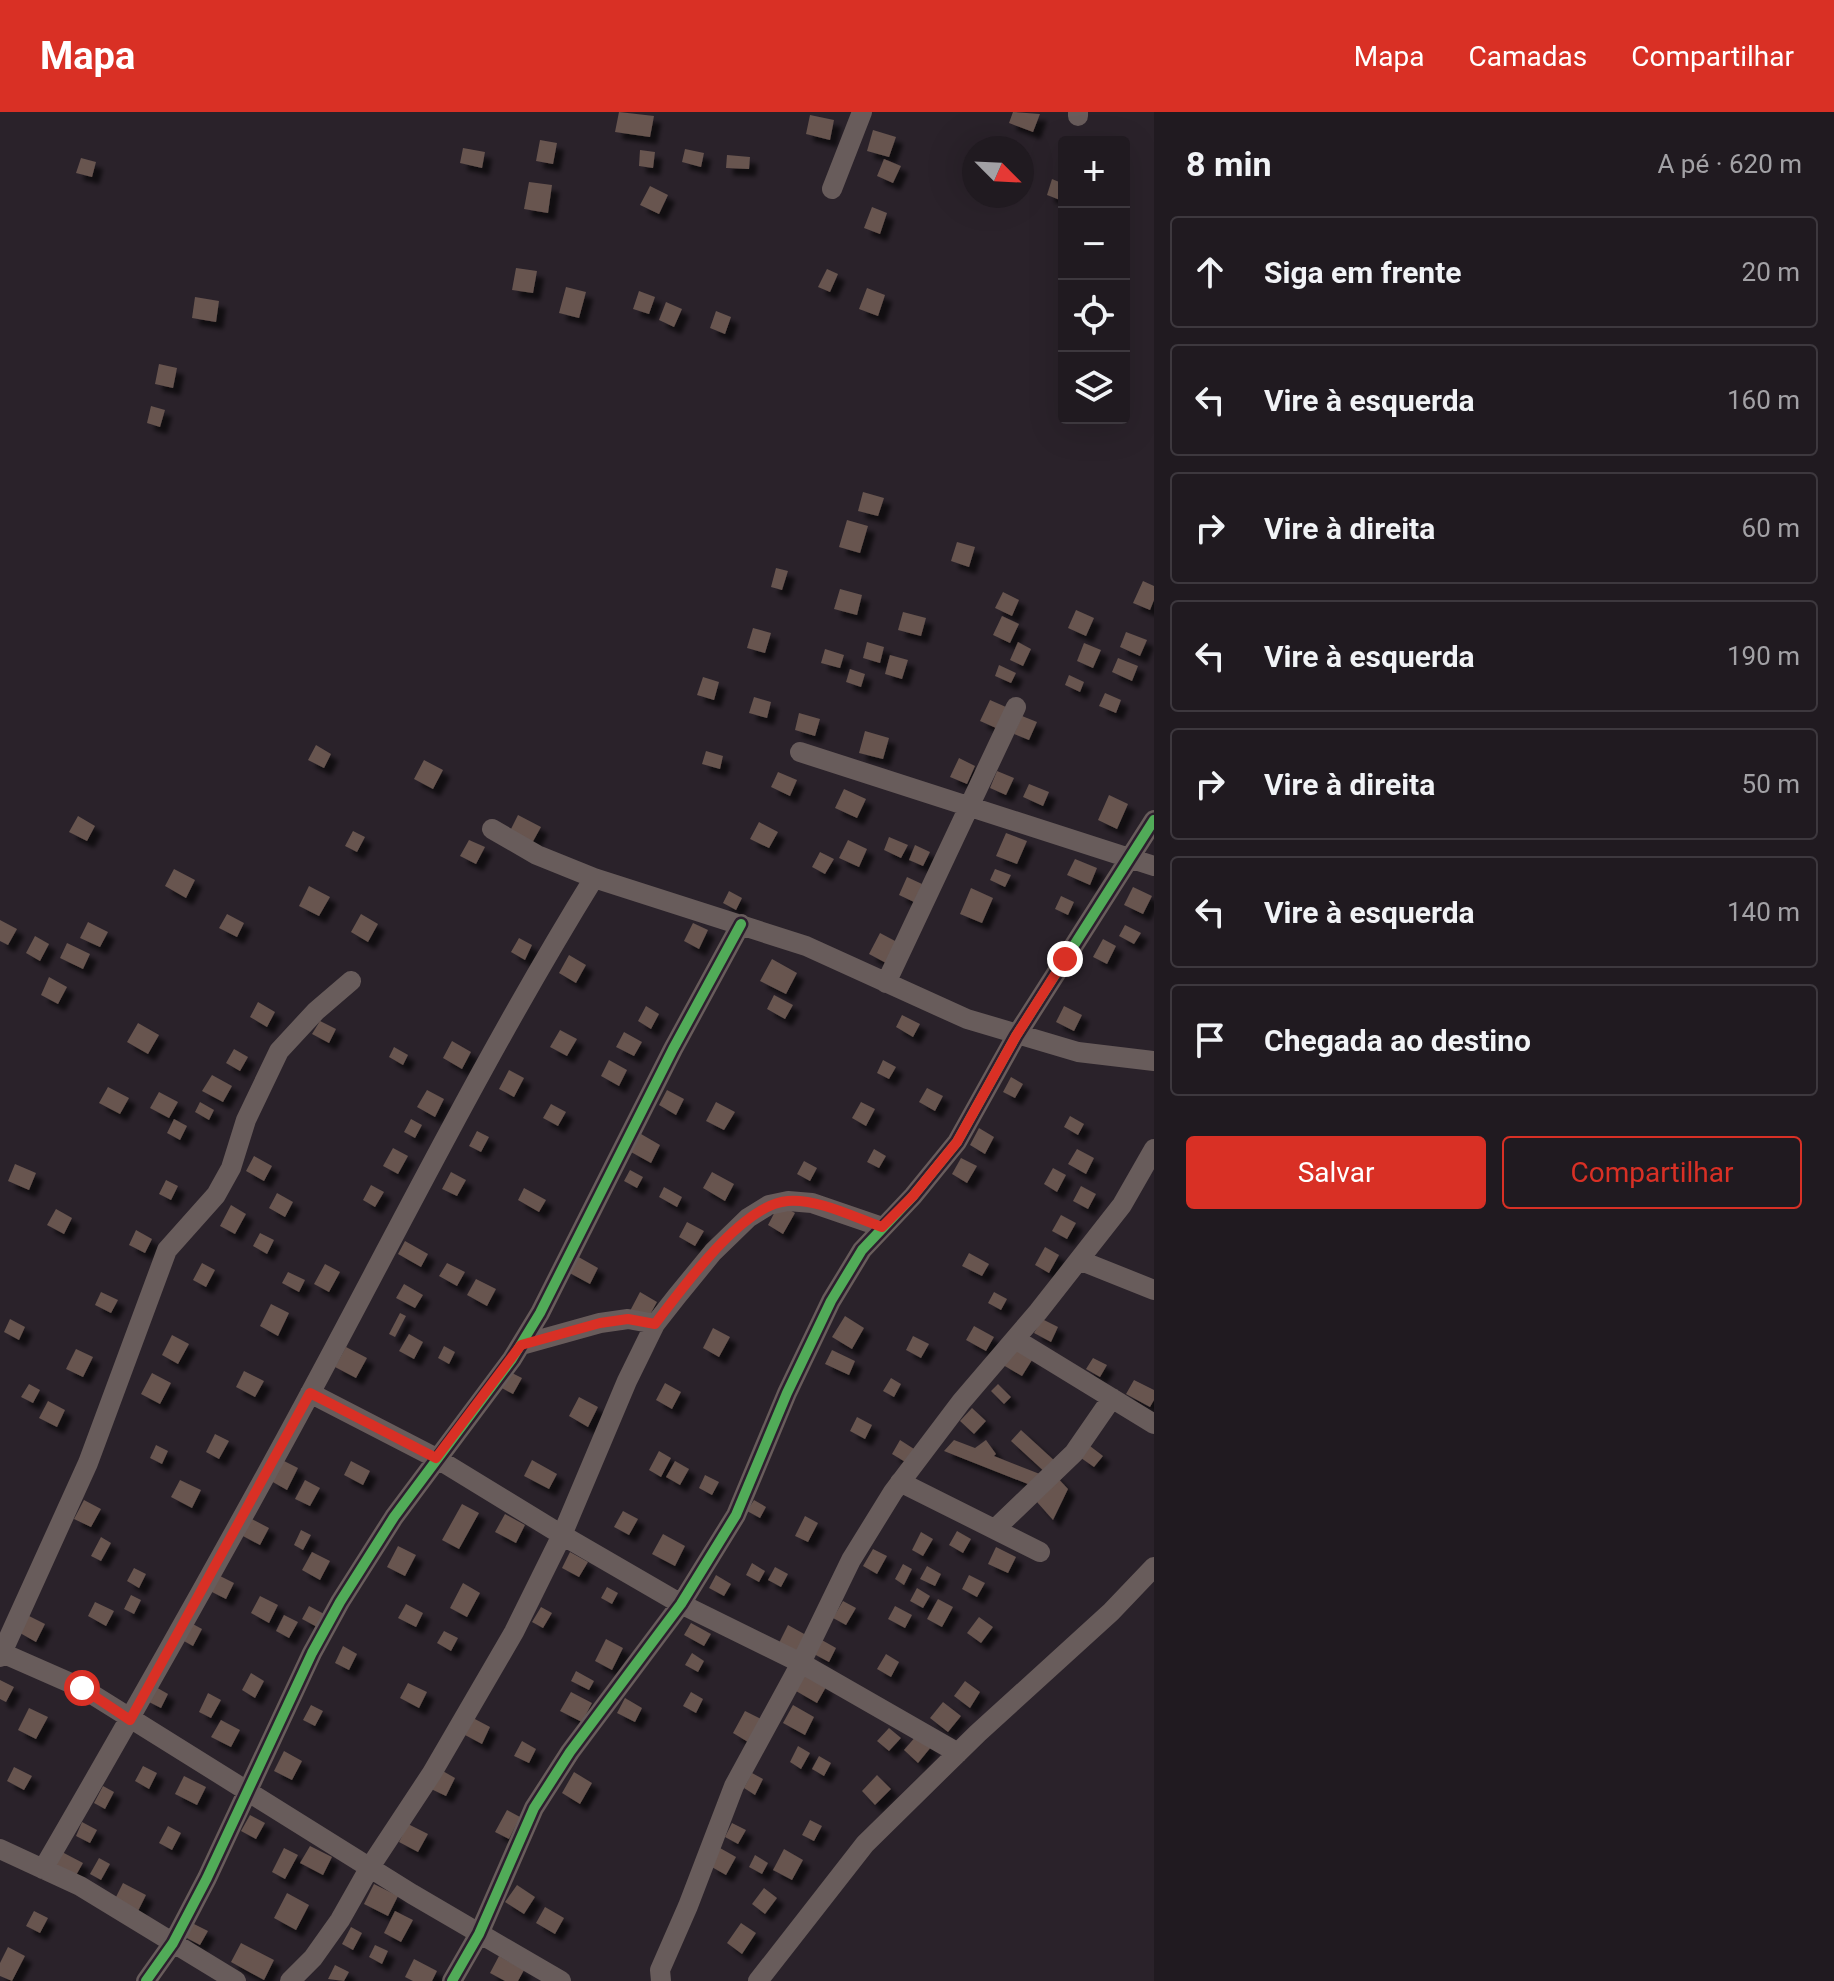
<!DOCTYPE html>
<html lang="pt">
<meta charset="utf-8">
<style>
body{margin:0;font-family:Roboto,sans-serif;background:#282329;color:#f1f3f6}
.controls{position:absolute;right:24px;top:24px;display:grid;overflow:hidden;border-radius:8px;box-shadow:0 8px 32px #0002}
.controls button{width:72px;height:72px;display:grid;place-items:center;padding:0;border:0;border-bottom:2px solid #3d383e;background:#201a20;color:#f1f3f6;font:40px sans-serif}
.compass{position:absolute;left:962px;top:24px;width:72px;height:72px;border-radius:50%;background:#201a20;box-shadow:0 8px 32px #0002;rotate:114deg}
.stop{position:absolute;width:24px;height:24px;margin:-18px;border:6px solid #d93025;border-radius:50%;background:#fff}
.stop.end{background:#d93025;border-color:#fff;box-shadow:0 2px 8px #0008}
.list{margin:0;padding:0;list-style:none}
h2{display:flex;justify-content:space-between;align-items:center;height:104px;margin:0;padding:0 32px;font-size:34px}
h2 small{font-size:26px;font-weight:400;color:#a2a1a5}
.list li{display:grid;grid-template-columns:52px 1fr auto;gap:24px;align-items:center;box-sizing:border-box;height:112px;margin:0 16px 16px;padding:0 16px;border:2px solid #3d383e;border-radius:8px}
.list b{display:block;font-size:30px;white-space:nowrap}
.list em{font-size:26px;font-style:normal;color:#a2a1a5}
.actions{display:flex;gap:16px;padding:24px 32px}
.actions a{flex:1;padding:18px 0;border:2px solid #d93025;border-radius:8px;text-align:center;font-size:28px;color:#d93025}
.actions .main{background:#d93025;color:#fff}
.icon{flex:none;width:44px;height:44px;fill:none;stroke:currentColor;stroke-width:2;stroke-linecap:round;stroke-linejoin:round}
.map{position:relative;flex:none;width:1154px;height:1869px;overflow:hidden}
header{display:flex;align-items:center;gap:48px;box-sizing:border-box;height:112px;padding:0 40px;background:#d93025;color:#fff}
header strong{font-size:38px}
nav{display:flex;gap:44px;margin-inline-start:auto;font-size:28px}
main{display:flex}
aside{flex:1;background:#201a20}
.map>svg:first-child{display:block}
.building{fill:#67554f;filter:url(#shadow)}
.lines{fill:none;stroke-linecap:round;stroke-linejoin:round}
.minor{stroke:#685c5b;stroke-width:20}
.cycleway-casing{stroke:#2d1f2e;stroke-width:15}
.cycleway{stroke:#51ab58;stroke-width:10}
.route{stroke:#d93025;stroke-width:10}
</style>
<header>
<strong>Mapa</strong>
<nav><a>Mapa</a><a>Camadas</a><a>Compartilhar</a></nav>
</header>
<main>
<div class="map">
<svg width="1154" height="1869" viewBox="0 0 1154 1869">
<defs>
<filter id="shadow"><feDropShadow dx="7" dy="7" stdDeviation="2" flood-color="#0009"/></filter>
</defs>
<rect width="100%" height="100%" fill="#2a222a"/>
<path class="building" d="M619 0 654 4 650 25 615 20Z
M1013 0 1040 2 1033 20 1009 11Z
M810 3 834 8 830 28 806 22Z
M873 18 896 25 889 45 867 39Z
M540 28 557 31 553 52 536 49Z
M463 36 485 40 482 56 460 51Z
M685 37 704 41 701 55 682 50Z
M640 38 655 40 653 56 639 54Z
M727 43 750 45 749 57 726 56Z
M81 46 96 50 92 65 76 61Z
M884 47 901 54 893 71 877 64Z
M1052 67 1064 72 1060 88 1047 83Z
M529 70 552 73 548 101 524 97Z
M650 74 668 83 659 102 640 93Z
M872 95 887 101 880 122 864 116Z
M516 156 537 159 533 181 512 178Z
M827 157 838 162 830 180 818 175Z
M566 175 586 180 579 206 559 201Z
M867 176 885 183 878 204 859 197Z
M639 179 655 185 649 202 633 197Z
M195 185 219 189 216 210 192 206Z
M666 190 682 197 674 215 659 208Z
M716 199 731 205 725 222 710 216Z
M159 252 177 256 173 276 155 272Z
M151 294 165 298 160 315 147 311Z
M863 380 884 386 878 404 858 399Z
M847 408 868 414 860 441 839 435Z
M957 430 975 435 969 455 951 449Z
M776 456 788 459 782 478 771 475Z
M1143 469 1154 474V488L1150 498 1133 491Z
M840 477 862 483 857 503 834 497Z
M1003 480 1019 488 1012 504 995 496Z
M1076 498 1094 506 1086 524 1068 516Z
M903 500 926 506 921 524 898 518Z
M1002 504 1019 512 1010 531 993 523Z
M753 516 771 521 765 541 747 536Z
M1126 520 1147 528 1140 544 1120 535Z
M867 530 884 535 880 551 863 546Z
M1018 530 1031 537 1023 554 1010 548Z
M1084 531 1101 538 1093 556 1077 549Z
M825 537 844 543 840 556 821 551Z
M890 543 908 548 902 567 885 562Z
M1118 546 1138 554 1132 569 1112 560Z
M999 553 1016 561 1011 571 995 564Z
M850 557 865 562 861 575 846 570Z
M1069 563 1084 570 1080 580 1065 573Z
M703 565 719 570 714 588 697 583Z
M1105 581 1121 588 1116 601 1099 594Z
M754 585 771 590 767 606 749 601Z
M990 588 1006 595 996 616 980 609Z
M799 601 820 607 815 624 795 618Z
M1022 604 1037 610 1029 628 1014 622Z
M865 619 889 626 883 647 859 641Z
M316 633 331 642 324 656 308 648Z
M706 639 723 644 720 657 702 652Z
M959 646 975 654 967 672 950 665Z
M424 648 443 658 433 677 414 667Z
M997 659 1014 666 1006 683 990 676Z
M778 660 797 668 790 684 771 675Z
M1029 672 1049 680 1043 694 1023 685Z
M844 677 866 687 857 706 835 696Z
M1109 683 1128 692 1117 717 1098 708Z
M518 703 541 715 531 733 509 721Z
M78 704 95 714 87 729 69 720Z
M759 710 778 720 769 736 750 727Z
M353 719 365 725 357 740 345 734Z
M1006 721 1027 729 1017 752 996 744Z
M889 725 908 733 901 746 884 738Z
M469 728 485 735 476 752 460 744Z
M848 728 867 737 859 755 839 746Z
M915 733 930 740 923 754 909 748Z
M820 740 834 747 825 762 812 755Z
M1075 747 1097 756 1090 773 1067 763Z
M174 757 195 768 186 786 165 774Z
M995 757 1011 763 1005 775 990 768Z
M907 765 922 772 914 790 899 783Z
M309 774 330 785 319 804 299 794Z
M1133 775 1152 784 1143 802 1124 793Z
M971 776 993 786 982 811 960 802Z
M729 779 742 786 736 798 723 791Z
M1061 784 1074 790 1068 803 1055 797Z
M227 802 244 811 237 825 219 816Z
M361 802 378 812 368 830 351 820Z
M0 808 17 817 8 833 0 829Z
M88 810 108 820 100 835 80 826Z
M693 811 708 818 699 837 684 829Z
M1125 813 1141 821 1134 832 1119 824Z
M880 821 897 830 886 851 869 842Z
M35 824 49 832 40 849 26 841Z
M519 826 532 833 525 848 511 840Z
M1103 827 1116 834 1107 852 1093 845Z
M67 831 90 842 83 857 60 846Z
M569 843 586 853 576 871 559 861Z
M772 847 797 861 786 882 760 869Z
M49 865 67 875 58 892 41 883Z
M774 883 793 893 785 907 767 897Z
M258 890 275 900 267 915 250 905Z
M646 894 659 902 651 917 638 909Z
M1064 894 1082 903 1074 919 1056 910Z
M902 903 920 912 913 925 896 915Z
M320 909 336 917 329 931 312 922Z
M138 911 159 923 148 942 127 930Z
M560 918 577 927 567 944 550 935Z
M624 920 642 930 634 944 616 935Z
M452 929 471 940 462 957 443 946Z
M394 935 408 943 403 953 389 945Z
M234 937 248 945 240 959 226 951Z
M609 948 627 958 619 974 601 964Z
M883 948 896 955 889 967 877 961Z
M509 958 524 966 514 985 499 977Z
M212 963 232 974 223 990 202 979Z
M1011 965 1023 972 1015 986 1003 980Z
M108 975 129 986 120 1002 99 991Z
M927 976 943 984 935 999 919 990Z
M427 978 444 987 435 1005 417 995Z
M667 978 684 987 676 1003 659 993Z
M159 980 178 990 169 1006 150 996Z
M200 990 214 998 209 1008 195 1000Z
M716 990 735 1000 724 1018 706 1009Z
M861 990 875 997 866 1014 852 1006Z
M551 992 566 1000 558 1014 543 1006Z
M1070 1004 1084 1012 1078 1023 1064 1015Z
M174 1007 187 1014 180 1028 167 1021Z
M411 1007 422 1013 415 1026 404 1020Z
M979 1016 994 1025 985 1042 970 1033Z
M477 1019 489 1025 481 1040 469 1034Z
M641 1022 660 1033 651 1051 631 1040Z
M393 1036 408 1044 398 1062 383 1054Z
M874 1037 886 1044 879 1056 867 1050Z
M1077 1037 1094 1046 1086 1062 1068 1052Z
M254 1044 272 1054 264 1069 246 1059Z
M961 1046 977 1054 967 1071 952 1062Z
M804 1049 817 1056 810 1069 797 1062Z
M15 1052 36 1061 29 1078 8 1069Z
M1053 1056 1066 1063 1057 1080 1044 1072Z
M630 1058 643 1065 637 1076 624 1069Z
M451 1060 466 1068 457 1084 442 1077Z
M712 1060 734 1072 725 1089 703 1076Z
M166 1068 178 1074 171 1088 159 1082Z
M371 1073 384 1080 375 1095 363 1088Z
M1081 1074 1096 1082 1088 1097 1073 1089Z
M664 1075 682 1085 677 1095 659 1085Z
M524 1076 546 1088 539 1100 518 1088Z
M277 1081 293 1090 285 1105 269 1096Z
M779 1092 795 1101 783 1122 768 1113Z
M231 1093 246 1102 235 1122 220 1114Z
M56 1097 72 1106 64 1122 47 1113Z
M1061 1103 1076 1111 1067 1127 1052 1119Z
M687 1110 704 1119 695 1134 679 1125Z
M136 1118 152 1127 145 1141 129 1133Z
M260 1121 274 1128 267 1142 253 1134Z
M405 1129 428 1142 421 1155 398 1142Z
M1045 1135 1059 1143 1049 1161 1035 1153Z
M969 1141 989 1152 982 1164 962 1154Z
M575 1143 598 1156 590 1172 566 1159Z
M202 1151 215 1158 206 1175 193 1168Z
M447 1151 465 1160 457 1174 439 1164Z
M325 1152 340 1160 329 1180 314 1172Z
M288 1160 305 1168 299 1180 282 1171Z
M476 1167 496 1177 487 1194 467 1183Z
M404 1172 423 1183 415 1196 396 1186Z
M101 1180 118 1188 111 1201 95 1193Z
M640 1180 657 1190 647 1208 630 1199Z
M994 1180 1007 1187 1001 1198 988 1191Z
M271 1192 289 1201 278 1224 260 1214Z
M400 1201 406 1204 395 1225 389 1222Z
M845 1204 864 1216 852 1237 832 1225Z
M10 1207 25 1215 19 1228 4 1220Z
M1042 1207 1058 1215 1051 1230 1034 1221Z
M974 1214 994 1225 986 1239 966 1228Z
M713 1216 730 1225 719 1245 703 1236Z
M409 1222 423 1230 414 1247 399 1239Z
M172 1223 189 1232 178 1252 162 1243Z
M913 1224 929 1232 921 1246 906 1238Z
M444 1234 455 1240 449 1252 438 1246Z
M346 1235 367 1246 356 1266 335 1255Z
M1013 1236 1032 1248 1022 1264 1003 1253Z
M76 1237 93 1245 83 1265 66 1257Z
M832 1238 855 1249 849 1263 825 1252Z
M1093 1246 1107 1253 1100 1265 1086 1257Z
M244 1259 264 1269 255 1285 236 1275Z
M508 1259 522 1266 513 1282 500 1275Z
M152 1261 171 1271 160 1292 141 1282Z
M891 1266 901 1272 894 1285 883 1279Z
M1134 1268 1154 1278V1288L1150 1295 1126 1282Z
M665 1271 681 1280 672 1297 656 1288Z
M29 1272 40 1278 33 1291 21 1285Z
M998 1272 1011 1285 1004 1292 991 1279Z
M579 1285 598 1295 588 1315 569 1304Z
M48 1289 65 1298 57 1315 39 1306Z
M972 1296 986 1309 974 1322 960 1309Z
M857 1305 872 1313 865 1327 850 1319Z
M1021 1318 1057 1351 1047 1362 1011 1329Z
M215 1322 229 1329 219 1347 206 1340Z
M900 1328 914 1337 907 1351 892 1342Z
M954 1328 975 1336 986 1328 996 1342 994 1344 1050 1366 1052 1360 1068 1377 1053 1408 1037 1390 1043 1378 944 1339Z
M156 1333 168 1339 162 1352 150 1346Z
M1090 1334 1103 1344 1094 1355 1081 1346Z
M659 1339 671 1346 661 1365 649 1358Z
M282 1348 298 1356 287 1378 271 1369Z
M532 1348 557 1362 549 1377 524 1364Z
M351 1349 370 1359 363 1373 344 1363Z
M675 1349 689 1357 680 1373 666 1365Z
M705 1363 719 1370 712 1383 699 1376Z
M180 1368 201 1378 192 1396 171 1385Z
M305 1368 320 1376 310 1394 295 1387Z
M84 1388 101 1397 91 1415 74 1407Z
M754 1388 766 1395 760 1406 747 1399Z
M462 1392 479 1401 459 1437 442 1428Z
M623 1399 638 1407 629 1423 614 1415Z
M505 1402 525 1413 516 1431 495 1420Z
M805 1404 818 1411 808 1430 795 1424Z
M250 1406 269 1416 260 1433 241 1423Z
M301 1418 311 1423 303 1438 294 1433Z
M957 1419 971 1427 963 1441 949 1433Z
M921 1420 933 1427 923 1444 912 1438Z
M663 1422 685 1434 675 1454 652 1442Z
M101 1425 111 1431 101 1449 91 1444Z
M398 1434 416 1443 405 1464 387 1455Z
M996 1435 1016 1445 1008 1461 988 1452Z
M873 1437 887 1444 877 1462 863 1454Z
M312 1440 330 1449 320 1468 302 1458Z
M570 1440 588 1450 579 1465 562 1456Z
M752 1451 765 1459 759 1470 746 1463Z
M903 1452 912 1457 904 1473 895 1467Z
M927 1454 941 1462 935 1474 920 1467Z
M775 1455 788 1462 781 1475 768 1468Z
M134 1456 146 1462 139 1476 127 1469Z
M218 1463 234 1471 226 1487 210 1479Z
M716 1463 731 1472 724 1484 709 1476Z
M969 1463 985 1471 977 1485 962 1477Z
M463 1471 480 1481 467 1505 450 1496Z
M607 1475 618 1481 612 1492 601 1486Z
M917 1476 930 1484 923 1496 910 1489Z
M131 1483 141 1488 134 1502 124 1497Z
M260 1484 278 1493 269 1511 251 1501Z
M938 1487 953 1495 942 1515 927 1507Z
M843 1489 856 1496 846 1513 833 1506Z
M95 1490 114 1499 106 1514 88 1504Z
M406 1492 423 1501 416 1515 398 1506Z
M309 1494 326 1503 319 1516 302 1507Z
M895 1494 912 1503 905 1516 888 1507Z
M541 1495 552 1501 543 1516 532 1510Z
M284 1503 298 1510 289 1526 276 1519Z
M29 1504 45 1512 36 1530 20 1521Z
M979 1505 993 1515 981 1531 967 1521Z
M191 1511 202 1517 193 1534 182 1528Z
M691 1511 711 1522 704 1534 684 1523Z
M788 1513 806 1523 796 1540 779 1531Z
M444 1519 458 1526 451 1539 437 1531Z
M606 1527 623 1536 612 1558 595 1549Z
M820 1527 836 1536 829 1550 812 1541Z
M343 1534 357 1542 349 1558 335 1551Z
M692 1541 704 1549 698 1560 685 1553Z
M886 1542 899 1550 891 1565 877 1557Z
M576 1559 594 1569 589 1578 571 1569Z
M251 1561 264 1569 255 1586 242 1578Z
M805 1563 826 1575 817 1591 796 1579Z
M0 1568 14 1575 6 1590 0 1587Z
M965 1569 980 1580 970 1596 954 1584Z
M408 1571 427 1580 419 1596 400 1586Z
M154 1574 168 1582 161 1596 147 1589Z
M571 1580 592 1591 582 1610 560 1599Z
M691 1580 703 1587 696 1601 683 1594Z
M208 1581 221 1588 211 1606 199 1600Z
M625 1586 642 1596 635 1610 617 1601Z
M943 1590 961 1604 948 1620 930 1606Z
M311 1593 323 1599 315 1614 303 1608Z
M793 1593 814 1605 805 1623 783 1611Z
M29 1596 48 1605 36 1627 18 1618Z
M745 1599 761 1607 748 1630 733 1621Z
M473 1606 490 1615 482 1632 465 1623Z
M221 1608 240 1618 231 1635 211 1625Z
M889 1616 901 1626 889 1639 877 1629Z
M917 1623 931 1635 918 1651 904 1638Z
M522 1629 536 1637 529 1651 514 1644Z
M798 1634 810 1641 801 1657 790 1650Z
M284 1639 302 1649 292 1668 274 1659Z
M819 1644 831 1651 824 1664 812 1657Z
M143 1654 157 1661 149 1677 135 1669Z
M14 1655 32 1664 24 1678 7 1669Z
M441 1658 455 1666 446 1684 431 1677Z
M574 1660 592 1671 580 1692 562 1681Z
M752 1661 763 1667 755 1683 744 1676Z
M877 1663 891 1677 875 1693 862 1679Z
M184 1664 206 1675 197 1693 175 1682Z
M103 1674 114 1680 105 1697 94 1691Z
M507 1698 520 1705 509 1727 495 1720Z
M250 1703 265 1711 256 1727 241 1719Z
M810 1708 822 1714 814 1729 802 1723Z
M82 1710 97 1718 90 1731 76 1724Z
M732 1711 746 1718 738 1732 725 1725Z
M408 1712 428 1722 418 1740 399 1730Z
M168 1714 181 1721 172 1738 159 1731Z
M310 1734 332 1745 323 1763 300 1751Z
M284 1736 298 1743 285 1767 272 1760Z
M720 1736 736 1745 726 1763 710 1754Z
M784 1737 803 1748 792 1768 773 1758Z
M62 1740 83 1751 75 1765 54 1755Z
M755 1743 768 1751 762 1762 749 1755Z
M99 1746 110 1752 101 1768 90 1762Z
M123 1771 146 1783 138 1799 115 1787Z
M374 1772 398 1784 388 1804 364 1792Z
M517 1773 535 1785 524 1802 505 1790Z
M764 1776 777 1786 765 1802 752 1792Z
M287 1781 309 1793 296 1818 274 1806Z
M545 1795 564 1806 555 1822 536 1811Z
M34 1799 48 1806 40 1821 26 1814Z
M395 1799 413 1808 401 1830 384 1821Z
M190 1810 208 1819 200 1833 183 1824Z
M741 1811 756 1821 742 1842 727 1831Z
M351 1815 362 1821 353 1838 342 1832Z
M241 1831 274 1848 264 1868 231 1850Z
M375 1833 388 1839 382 1852 369 1845Z
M8 1835 25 1844 12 1869 0 1864V1851Z
M499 1844 524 1858 518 1869H505L490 1861Z
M414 1847 437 1859 432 1869H413L405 1865Z
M335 1853 349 1860 344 1869 328 1867Z"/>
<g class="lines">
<path class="minor" d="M1078 4V0
M832 77 862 0
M800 640 1154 754
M492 717 537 743 594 766 806 834 967 907 1078 940 1154 949
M886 871 1016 595
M1079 1148 1154 1178
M1015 1227 1154 1312
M521 1233 600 1211 628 1207 655 1212
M310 1281 436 1346 562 1423 681 1492 801 1551 958 1641
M900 1370 1040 1440
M995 1417 1074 1341 1112 1286
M0 1540 82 1576 412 1782 561 1869
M0 1545 88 1351 167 1138 216 1083 231 1056 246 1008 279 939 316 899 351 869
M0 1737 80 1774 236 1869
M43 1757C126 1614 207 1471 286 1326 388 1139 482 947 594 766
M146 1869 173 1831 207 1766 312 1541 340 1490 394 1405 512 1247 540 1201 673 937 741 812
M290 1869 313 1846 340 1808 370 1755 432 1661 514 1520 562 1423 627 1269 655 1212 677 1184 713 1140 748 1106 769 1093 788 1089 812 1091 882 1115
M452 1869 479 1822 534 1696 570 1640 681 1492 736 1403 787 1281 831 1189 862 1138 913 1084 957 1030 1016 924 1154 708
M661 1869 660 1858 688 1794 734 1674 801 1551 851 1448 893 1380 961 1290 1038 1200 1122 1093 1154 1037
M758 1869 865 1732 978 1621 1111 1500 1154 1455"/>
<defs>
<path id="cycleway" d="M146 1869 173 1831 207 1766 312 1541 340 1490 394 1405 512 1247 540 1201 673 937 741 812
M452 1869 479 1822 534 1696 570 1640 681 1492 736 1403 787 1281 831 1189 862 1138 913 1084 957 1030 1016 924 1154 708"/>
</defs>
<use href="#cycleway" class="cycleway-casing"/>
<use href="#cycleway" class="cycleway"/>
</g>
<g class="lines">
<path class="route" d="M82 1576 130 1608 310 1281 436 1346 521 1233 600 1211 628 1207 655 1212C682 1177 742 1092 788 1089 819 1087 853 1105 882 1115L913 1084 957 1030 1016 924 1065 847"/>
</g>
</svg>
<div class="controls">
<button>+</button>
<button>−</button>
<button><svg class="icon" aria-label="locate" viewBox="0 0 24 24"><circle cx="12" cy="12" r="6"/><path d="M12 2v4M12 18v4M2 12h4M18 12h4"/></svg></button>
<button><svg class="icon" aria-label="layers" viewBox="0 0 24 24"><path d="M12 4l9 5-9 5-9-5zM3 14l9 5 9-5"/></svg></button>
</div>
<svg class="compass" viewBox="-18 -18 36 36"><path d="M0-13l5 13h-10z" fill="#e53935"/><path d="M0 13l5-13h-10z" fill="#a2a1a5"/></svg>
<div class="stop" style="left:82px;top:1576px"></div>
<div class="stop end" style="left:1065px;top:847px"></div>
</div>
<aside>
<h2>8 min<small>A pé · 620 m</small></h2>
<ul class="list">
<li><svg class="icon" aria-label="ahead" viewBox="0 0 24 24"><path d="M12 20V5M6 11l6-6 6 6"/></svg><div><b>Siga em frente</b></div><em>20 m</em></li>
<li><svg class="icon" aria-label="left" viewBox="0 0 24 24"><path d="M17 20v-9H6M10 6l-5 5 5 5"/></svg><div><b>Vire à esquerda</b></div><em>160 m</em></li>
<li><svg class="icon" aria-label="right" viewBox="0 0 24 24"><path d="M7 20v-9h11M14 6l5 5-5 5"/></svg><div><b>Vire à direita</b></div><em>60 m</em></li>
<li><svg class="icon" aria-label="left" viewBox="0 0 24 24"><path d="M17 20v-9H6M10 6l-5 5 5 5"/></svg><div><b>Vire à esquerda</b></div><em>190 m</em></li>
<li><svg class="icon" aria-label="right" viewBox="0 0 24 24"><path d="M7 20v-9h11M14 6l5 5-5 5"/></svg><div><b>Vire à direita</b></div><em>50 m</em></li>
<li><svg class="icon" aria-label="left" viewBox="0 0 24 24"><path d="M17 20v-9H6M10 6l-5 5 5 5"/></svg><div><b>Vire à esquerda</b></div><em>140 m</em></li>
<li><svg class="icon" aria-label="arrive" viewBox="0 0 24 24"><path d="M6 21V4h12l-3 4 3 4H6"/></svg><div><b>Chegada ao destino</b></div></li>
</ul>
<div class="actions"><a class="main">Salvar</a><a>Compartilhar</a></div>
</aside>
</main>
